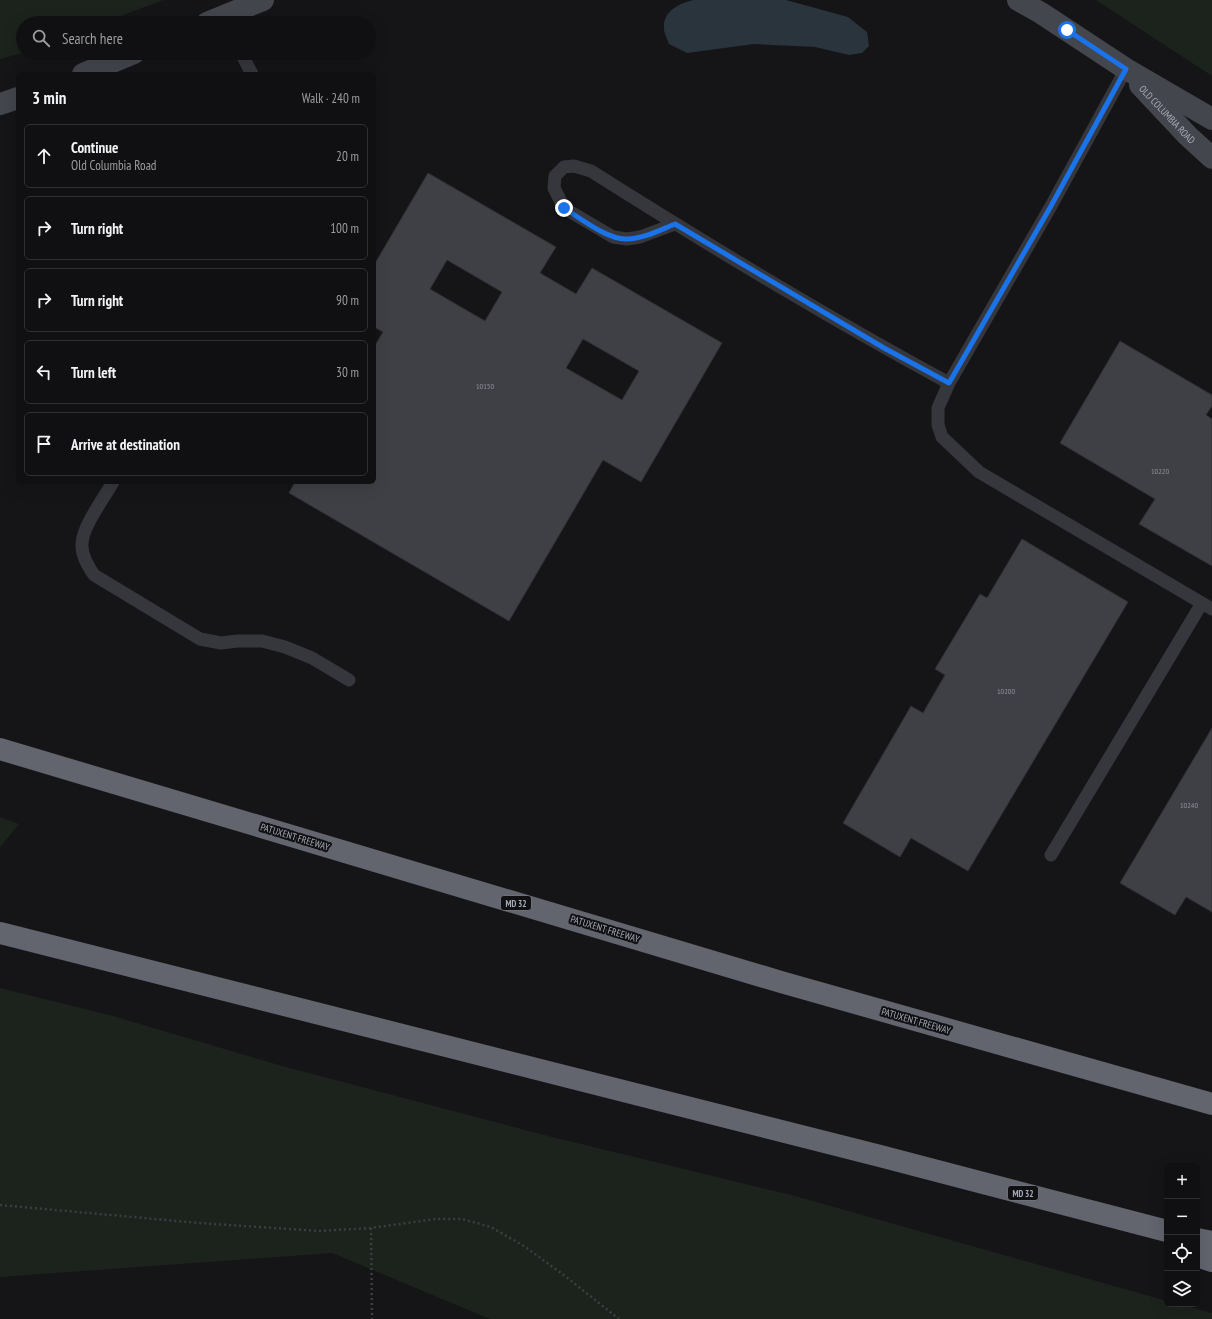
<!DOCTYPE html>
<meta charset="utf-8">
<style>
body{margin:0;font-family:"PT Sans Narrow",sans-serif;background:#1e1e20;color:#f1f3f6}
.controls{position:absolute;right:12px;bottom:12px;display:grid;overflow:hidden;border-radius:6px;box-shadow:0 4px 16px #0002}
.controls button{width:36px;height:36px;display:grid;place-items:center;padding:0;border:0;border-bottom:1px solid #303032;background:#101012;color:#f1f3f6;font:20px sans-serif}
.stop{position:absolute;width:12px;height:12px;margin:-9px;border:3px solid #1a73e8;border-radius:50%;background:#fff}
.stop.end{background:#1a73e8;border-color:#fff;box-shadow:0 1px 4px #0008}
.list{margin:0;padding:0;list-style:none}
h2{display:flex;justify-content:space-between;align-items:center;height:52px;margin:0;padding:0 16px;font-size:17px}
h2 small{font-size:13px;font-weight:400;color:#9c9d9f}
.list li{display:grid;grid-template-columns:26px 1fr auto;gap:12px;align-items:center;box-sizing:border-box;height:64px;margin:0 8px 8px;padding:0 8px;border:1px solid #303032;border-radius:6px}
.list b{display:block;font-size:15px;white-space:nowrap}
.list p{margin:0;font-size:13px;white-space:nowrap;color:#9c9d9f}
.list em{font-size:13px;font-style:normal;color:#9c9d9f}
.icon{flex:none;width:22px;height:22px;fill:none;stroke:currentColor;stroke-width:2;stroke-linecap:round;stroke-linejoin:round}
.map{position:relative;flex:none;width:1212px;height:1319px;overflow:hidden}
.search{position:absolute;background:#101012;box-shadow:0 4px 16px #0002;left:16px;top:16px;width:360px;height:44px;display:flex;align-items:center;gap:10px;box-sizing:border-box;padding:0 14px;border-radius:22px;color:#9c9d9f;font-size:15px}
.panel{position:absolute;background:#101012;box-shadow:0 4px 16px #0002;left:16px;top:72px;width:360px;height:412px;border-radius:6px}
.map>svg:first-child{display:block}
.green{fill:#1b231c}
.water{fill:#2a343d}
.building{fill:#3f4045;stroke:#2f2f34;fill-rule:evenodd}
.lines{fill:none;stroke-linecap:round;stroke-linejoin:round}
.path{stroke:#3c3e44;stroke-width:2.5;stroke-dasharray:2 3;stroke-linecap:butt}
.lane{stroke:#36373d;stroke-width:13}
.secondary{stroke:#44464d;stroke-width:22}
.highway{stroke:#62656e;stroke-width:22}
.route{stroke:#1a73e8;stroke-width:5}
.labels{text-anchor:middle;dominant-baseline:central;stroke-width:4;stroke-linejoin:round;paint-order:stroke}
.number-label{font-size:8px;fill:#8c919c}
.shield{fill:#101013;stroke:#797d87;stroke-width:1}
.shield-label{font-size:9px;font-weight:bold;fill:#a6acb9}
.street-label{font-size:10px;fill:#a6acb9;stroke:#101013}
</style>
<div class="map">
<svg width="1212" height="1319" viewBox="0 0 1212 1319">
<rect width="100%" height="100%" fill="#151518"/>
<path class="green" d="M0 0H163L102 23H23V53L0 59Z
M1096 0H1212V76Z
M0 817 19 824 0 847Z
M0 988 113 1016 282 1066 540 1134 795 1196 1167 1301V1304H1179L1212 1313V1319H490L332 1253 0 1277Z"/>
<path class="water" d="M694 0H786L848 17 867 32 869 46 862 53 849 55 815 47 754 44 687 53 669 44C668 40 664 34 664 29 662 11 680 3 694 0Z"/>
<path class="building" d="M428 173 556 247 540 273 576 294 592 268 722 343 641 482 603 460 509 621 289 493 295 482H374V347L383 332 374 327V265ZM447 260 502 292 485 321 430 289ZM583 339 639 371 622 400 566 368Z
M1120 341 1212 395V406L1206 415 1212 419V566L1139 524 1155 499 1060 443Z
M1022 539 1128 602 968 871 911 838 900 857 843 823 911 706 923 713 945 675 935 669 980 594 987 598Z
M1212 728V912L1186 897 1175 915 1120 883Z"/>
<g class="lines">
<path class="path" d="M0 1205 199 1223 319 1231 371 1228 436 1219H462L491 1227 524 1246 565 1276 619 1319
M371 1228 372 1319"/>
<path class="lane" d="M241 53 252 74
M1126 69 1051 206 949 383 938 408V425L942 437 979 472 1212 609
M675 224 640 237 627 239 613 237 564 208 554 188 555 176 564 167 574 166 591 171C708 245 827 317 949 383
M113 482C104 498 83 526 82 543 81 555 88 566 94 575L200 639 221 643 238 641H262L285 647 312 658 349 680
M1051 855 1202 603"/>
<g class="secondary">
<path d="M1018 0 1041 13 1126 69 1212 119"/>
<path d="M207 23 263 0"/>
<path d="M83 74 134 53"/>
<path id="s1" d="M1140 85 1188 136 1212 158"/>
<path d="M0 104 18 98"/>
</g>
<path class="highway" d="M0 749 781 982 1212 1104
M0 933 880 1156 1167 1231
M1197 1239 1212 1242
M1197 1256 1212 1261"/>
</g>
<g class="lines">
<path class="route" d="M564 208C580 218 608 240 627 239 643 239 660 230 675 224L884 348 949 383 1051 206 1126 69 1067 30"/>
</g>
<g class="labels">
<g class="number-label">
<text x="485" y="386">10150</text>
<text x="1160" y="471">10220</text>
<text x="1006" y="691">10200</text>
<text x="1189" y="805">10240</text>
</g>
<g class="shield">
<rect x="501" y="896" width="30" height="14" rx="3"/>
<rect x="1008" y="1186" width="30" height="14" rx="3"/>
</g>
<g class="shield-label">
<text x="516" y="903">MD 32</text>
<text x="1023" y="1193">MD 32</text>
</g>
<g class="street-label">
<text stroke="none"><textPath href="#s1" startOffset="40">OLD COLUMBIA ROAD</textPath></text>
<text transform="translate(295 837) rotate(17)">PATUXENT FREEWAY</text>
<text transform="translate(605 929) rotate(17)">PATUXENT FREEWAY</text>
<text transform="translate(916 1021) rotate(16)">PATUXENT FREEWAY</text>
</g>
</g>
</svg>
<div class="controls">
<button>+</button>
<button>−</button>
<button><svg class="icon" aria-label="locate" viewBox="0 0 24 24"><circle cx="12" cy="12" r="6"/><path d="M12 2v4M12 18v4M2 12h4M18 12h4"/></svg></button>
<button><svg class="icon" aria-label="layers" viewBox="0 0 24 24"><path d="M12 4l9 5-9 5-9-5zM3 14l9 5 9-5"/></svg></button>
</div>
<div class="stop" style="left:1067px;top:30px"></div>
<div class="stop end" style="left:564px;top:208px"></div>
<div class="search"><svg class="icon" aria-label="search" viewBox="0 0 24 24"><circle cx="10" cy="10" r="6"/><path d="M15 15l6 6"/></svg>Search here</div>
<section class="panel">
<h2>3 min<small>Walk · 240 m</small></h2>
<ul class="list">
<li><svg class="icon" aria-label="ahead" viewBox="0 0 24 24"><path d="M12 20V5M6 11l6-6 6 6"/></svg><div><b>Continue</b><p>Old Columbia Road</p></div><em>20 m</em></li>
<li><svg class="icon" aria-label="right" viewBox="0 0 24 24"><path d="M7 20v-9h11M14 6l5 5-5 5"/></svg><div><b>Turn right</b></div><em>100 m</em></li>
<li><svg class="icon" aria-label="right" viewBox="0 0 24 24"><path d="M7 20v-9h11M14 6l5 5-5 5"/></svg><div><b>Turn right</b></div><em>90 m</em></li>
<li><svg class="icon" aria-label="left" viewBox="0 0 24 24"><path d="M17 20v-9H6M10 6l-5 5 5 5"/></svg><div><b>Turn left</b></div><em>30 m</em></li>
<li><svg class="icon" aria-label="arrive" viewBox="0 0 24 24"><path d="M6 21V4h12l-3 4 3 4H6"/></svg><div><b>Arrive at destination</b></div></li>
</ul>
</section>
</div>
